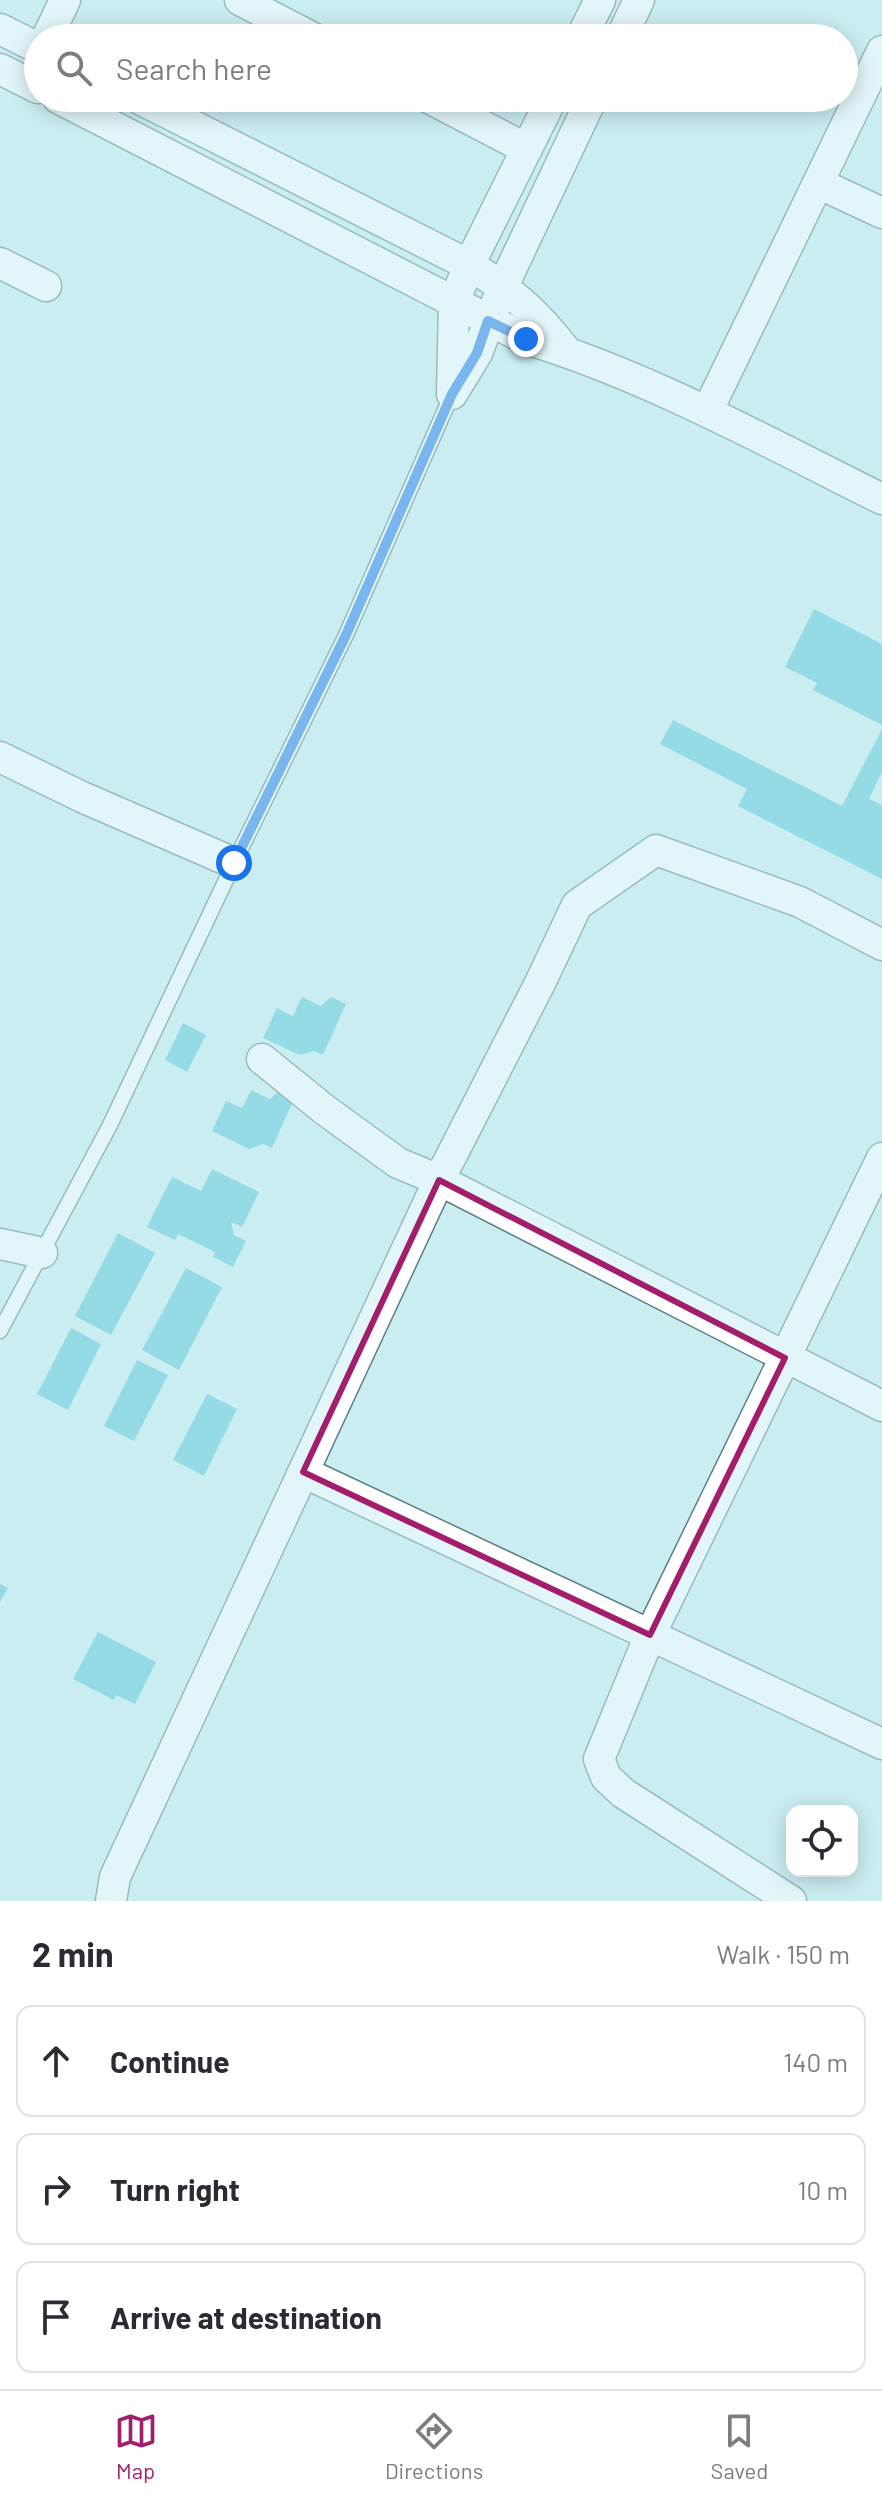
<!DOCTYPE html>
<meta charset="utf-8">
<style>
body{margin:0;font-family:Barlow,sans-serif;background:#f7f7f7;color:#2b2b33}
.controls{position:absolute;right:24px;bottom:24px;display:grid;overflow:hidden;border-radius:16px;box-shadow:0 4px 20px #0003}
.controls button{width:72px;height:72px;display:grid;place-items:center;padding:0;border:0;border-bottom:2px solid #e1e1e2;background:#fff;color:#2b2b33;font:40px sans-serif}
.stop{position:absolute;width:24px;height:24px;margin:-18px;border:6px solid #1a73e8;border-radius:50%;background:#fff}
.stop.end{background:#1a73e8;border-color:#fff;box-shadow:0 2px 8px #0008}
.list{margin:0;padding:0;list-style:none}
h2{display:flex;justify-content:space-between;align-items:center;height:104px;margin:0;padding:0 32px;font-size:34px}
h2 small{font-size:26px;font-weight:400;color:#7c7c81}
.list li{display:grid;grid-template-columns:52px 1fr auto;gap:24px;align-items:center;box-sizing:border-box;height:112px;margin:0 16px 16px;padding:0 16px;border:2px solid #e1e1e2;border-radius:16px}
.list b{display:block;font-size:30px;white-space:nowrap}
.list em{font-size:26px;font-style:normal;color:#7c7c81}
.icon{flex:none;width:44px;height:44px;fill:none;stroke:currentColor;stroke-width:2;stroke-linecap:round;stroke-linejoin:round}
.map{position:relative;flex:none;width:882px;height:1901px;overflow:hidden}
.search{position:absolute;background:#fff;box-shadow:0 4px 20px #0003;left:24px;right:24px;top:24px;height:88px;display:flex;align-items:center;gap:20px;box-sizing:border-box;padding:0 28px;border-radius:44px;color:#7c7c81;font-size:30px}
.sheet{height:488px;background:#fff}
nav{display:flex;justify-content:space-around;align-items:center;box-sizing:border-box;height:112px;border-top:2px solid #e1e1e2;background:#fff;font-size:22px;color:#7c7c81}
nav a{display:grid;justify-items:center;gap:4px}
nav .on{color:#a21d6b}
.map>svg:first-child{display:block}
.building{fill:#56c6d4}
.lines{fill:none;stroke-linecap:round;stroke-linejoin:round}
.lane-casing{stroke:#5e7f83;stroke-width:17}
.street-casing{stroke:#5e7f83;stroke-width:33}
.lane{stroke:#fff;stroke-width:14}
.street{stroke:#fff;stroke-width:30}
.route{stroke:#1a73e8;stroke-width:10}
.marked{fill:none;stroke:#a21d6b;stroke-width:6;stroke-linejoin:round}
</style>
<div class="map">
<svg width="882" height="1901" viewBox="0 0 882 1901">
<rect width="100%" height="100%" fill="#caedf2"/>
<path class="building" d="M814 609 882 644V725L813 690 817 683 785 667Z
M673 720 842 806 882 729V772L869 799 882 805V879L738 806 747 789 660 744Z
M302 997 321 1006 331 997 346 1004 323 1055 314 1051 300 1055 263 1038 277 1008 293 1016Z
M183 1023 206 1035 187 1072 165 1060Z
M251 1090 270 1099 280 1090 295 1097 272 1148 263 1144 249 1149 212 1131 226 1101 242 1108Z
M212 1169 259 1192 242 1227 231 1222 234 1235 246 1241 233 1267 213 1257 215 1252 178 1234 175 1240 147 1227 172 1177 201 1191Z
M118 1233 155 1253 111 1335 75 1316Z
M186 1268 222 1287 179 1370 142 1350Z
M71 1328 101 1344 68 1410 37 1394Z
M137 1360 168 1375 134 1441 104 1426Z
M207 1394 237 1409 204 1476 173 1460Z
M0 1584 8 1588 0 1602Z
M98 1632 156 1662 135 1704 116 1695 114 1700 73 1679Z"/>
<g class="lines">
<defs>
<path id="lane" d="M0 1331 110 1125 234 863 346 635 452 394"/>
<path id="street" d="M240 0 313 38
M0 29 38 48
M47 38 65 0
M581 38 600 0
M621 38 639 0
M0 69 38 88
M58 98 526 339C648 376 767 442 882 499
M138 98 469 265C512 291 536 312 567 352
M429 98 527 149
M818 183 882 213
M0 263 46 286
M452 394 477 353 503 286 592 98
M452 394 454 302 469 265 552 98
M707 412 882 51
M0 757 82 797 234 863
M262 1059 325 1110 398 1163 439 1180 882 1406
M0 1244 42 1253
M303 1472 882 1744
M111 1901 115 1877 439 1180 540 983 577 905 656 850 800 902 882 945
M791 1901 623 1793 606 1777 599 1759 650 1635 882 1158"/>
</defs>
<use href="#lane" class="lane-casing"/>
<use href="#street" class="street-casing"/>
<use href="#lane" class="lane"/>
<use href="#street" class="street"/>
</g>
<g class="lines">
<path class="route" d="M234 863 346 635 452 394 477 353 488 321 526 339"/>
</g>
<path d="M0 0H882V1901H0ZM439 1180 785 1358 650 1635 303 1472Z" fill="#caedf2" fill-opacity=".55" fill-rule="evenodd"/>
<path class="marked" d="M439 1180 785 1358 650 1635 303 1472Z"/>
</svg>
<div class="controls">
<button><svg class="icon" aria-label="locate" viewBox="0 0 24 24"><circle cx="12" cy="12" r="6"/><path d="M12 2v4M12 18v4M2 12h4M18 12h4"/></svg></button>
</div>
<div class="stop" style="left:234px;top:863px"></div>
<div class="stop end" style="left:526px;top:339px"></div>
<div class="search"><svg class="icon" aria-label="search" viewBox="0 0 24 24"><circle cx="10" cy="10" r="6"/><path d="M15 15l6 6"/></svg>Search here</div>
</div>
<section class="sheet">
<h2>2 min<small>Walk · 150 m</small></h2>
<ul class="list">
<li><svg class="icon" aria-label="ahead" viewBox="0 0 24 24"><path d="M12 20V5M6 11l6-6 6 6"/></svg><div><b>Continue</b></div><em>140 m</em></li>
<li><svg class="icon" aria-label="right" viewBox="0 0 24 24"><path d="M7 20v-9h11M14 6l5 5-5 5"/></svg><div><b>Turn right</b></div><em>10 m</em></li>
<li><svg class="icon" aria-label="arrive" viewBox="0 0 24 24"><path d="M6 21V4h12l-3 4 3 4H6"/></svg><div><b>Arrive at destination</b></div></li>
</ul>
</section>
<nav>
<a class="on"><svg class="icon" aria-label="map" viewBox="0 0 24 24"><path d="M3 6l6-2 6 2 6-2v14l-6 2-6-2-6 2zM9 4v14M15 6v14"/></svg>Map</a>
<a><svg class="icon" aria-label="directions" viewBox="0 0 24 24"><path d="M12 3l9 9-9 9-9-9zM9 14v-3h6M13 9l2 2-2 2"/></svg>Directions</a>
<a><svg class="icon" aria-label="saved" viewBox="0 0 24 24"><path d="M7 4h10v16l-5-4-5 4z"/></svg>Saved</a>
</nav>
